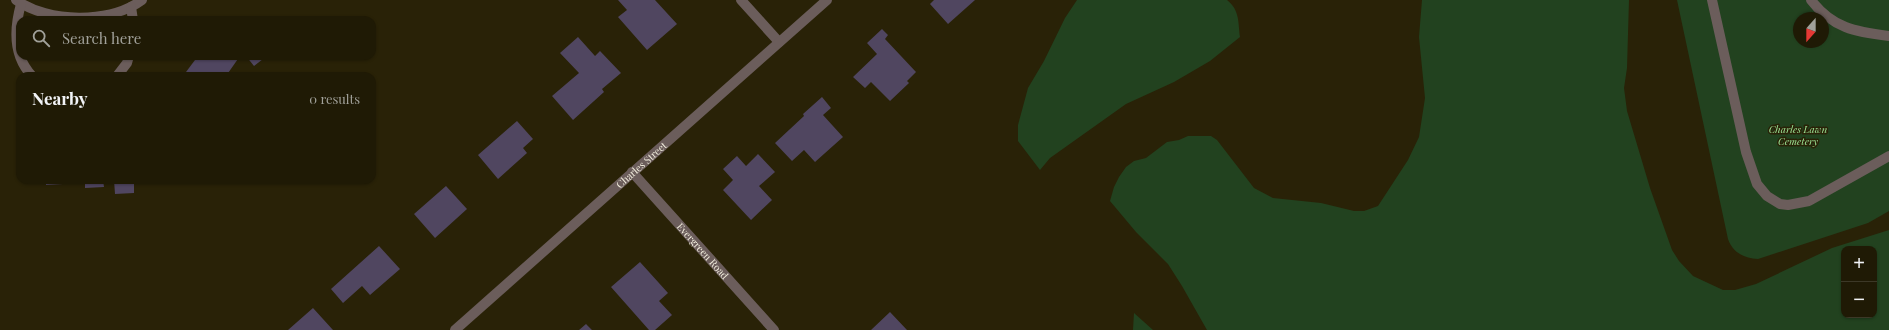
<!DOCTYPE html>
<meta charset="utf-8">
<style>
body{margin:0;font-family:"Playfair Display",serif;background:#27230f;color:#f1f3f6}
.controls{position:absolute;right:12px;bottom:12px;display:grid;overflow:hidden;border-radius:8px;box-shadow:0 1px 3px #0004}
.controls button{width:36px;height:36px;display:grid;place-items:center;padding:0;border:0;border-bottom:1px solid #3c3827;background:#1f1a05;color:#f1f3f6;font:20px sans-serif}
.compass{position:absolute;left:1793px;top:12px;width:36px;height:36px;border-radius:50%;background:#1f1a05;box-shadow:0 1px 3px #0004;rotate:201deg}
.list{margin:0;padding:0;list-style:none}
h2{display:flex;justify-content:space-between;align-items:center;height:52px;margin:0;padding:0 16px;font-size:17px}
h2 small{font-size:13px;font-weight:400;color:#a1a19a}
.icon{flex:none;width:22px;height:22px;fill:none;stroke:currentColor;stroke-width:2;stroke-linecap:round;stroke-linejoin:round}
.map{position:relative;flex:none;width:1889px;height:330px;overflow:hidden}
.search{position:absolute;background:#1f1a05;box-shadow:0 1px 3px #0004;left:16px;top:16px;width:360px;height:44px;display:flex;align-items:center;gap:10px;box-sizing:border-box;padding:0 14px;border-radius:12px;color:#a1a19a;font-size:15px}
.panel{position:absolute;background:#1f1a05;box-shadow:0 1px 3px #0004;left:16px;top:72px;width:360px;height:112px;border-radius:12px}
.map>svg:first-child{display:block}
.green{fill:#22421f;fill-rule:evenodd}
.building{fill:#504660}
.lines{fill:none;stroke-linecap:round;stroke-linejoin:round}
.service{stroke:#6b5d5b;stroke-width:10}
.minor{stroke:#6b5d5b;stroke-width:10}
.tertiary{stroke:#6b5d5b;stroke-width:10}
.labels{text-anchor:middle;dominant-baseline:central;stroke-width:3;stroke-linejoin:round;paint-order:stroke}
.park-label{font-size:10px;font-style:italic;fill:#9de596;stroke:#292207}
.street-label{font-size:10px;fill:#f4f0df;stroke:#292207}
</style>
<div class="map">
<svg width="1889" height="330" viewBox="0 0 1889 330">
<rect width="100%" height="100%" fill="#292207"/>
<path class="green" d="M1077 0H1227C1240 10 1238 23 1240 37L1210 61 1174 82 1126 104 1050 158 1040 170 1018 141V125L1028 88 1044 61 1065 18Z
M1422 0H1629L1627 68 1624 88 1627 111 1650 188 1672 250 1679 261 1693 276 1723 290H1735L1756 284 1832 248 1889 230V330H1207L1182 286 1168 264 1136 232 1110 201 1114 187 1119 177 1126 167 1134 161 1146 158 1167 142 1179 140 1188 136H1211L1217 140 1254 188 1273 198 1321 203 1354 211H1364L1378 206 1408 160 1419 137 1425 98 1419 37ZM1844 249H1874V315H1844Z
M1677 0H1889V211L1868 223 1758 259C1744 258 1733 253 1728 239ZM1799 18H1823V42H1799Z
M1134 313 1153 330H1133Z"/>
<path class="building" d="M618 0H655L677 24 647 50 618 17 627 10Z
M934 0H975L948 24 930 4Z
M882 29 888 35 885 39 916 72 907 81 909 83 890 101 871 82 865 88 853 77 877 54 867 43Z
M578 37 595 56 600 51 621 73 602 89 604 92 573 120 552 96 579 73 560 53Z
M198 56H240L226 76H183Z
M246 56H260L263 59 254 66Z
M822 97 831 108 823 115 843 137 815 162 804 150 792 161 775 143 804 116 803 114Z
M517 121 533 139 523 148 527 153 498 179 478 155Z
M758 154 775 172 759 186 772 200 751 220 723 190 733 180 723 169 737 156 746 166Z
M46 180H62L63 184 46 185Z
M85 180H103L104 187 85 188Z
M114 180H134V193L115 194Z
M446 186 467 209 435 238 414 214Z
M379 246 400 269 370 295 362 286 343 303 331 289Z
M640 262 668 293 659 301 672 315 655 330H649L611 287Z
M313 308 333 330H288Z
M890 312 907 330H871Z
M586 324 592 330H579Z"/>
<g class="lines">
<path class="service" d="M1712 0 1746 152 1757 184 1767 196 1780 204 1788 205 1809 201 1889 156
M1811 0C1832 28 1856 32 1889 36"/>
<g class="minor">
<path d="M16 0C48 23 110 24 142 0"/>
<path d="M741 0 779 42"/>
<path d="M21 4C14 29 13 56 32 76"/>
<path d="M131 7 133 20"/>
<path d="M117 76 127 63 129 56"/>
<path id="s1" d="M632 172 774 330"/>
</g>
<path class="tertiary" id="s2" d="M455 330 827 0"/>
</g>
<g class="labels">
<g class="park-label">
<text x="1798" y="129">Charles Lawn<tspan x="1798" dy="12">Cemetery</tspan></text>
</g>
<g class="street-label">
<text stroke="none"><textPath href="#s2" startOffset="249">Charles Street</textPath></text>
<text stroke="none"><textPath href="#s1" startOffset="106">Evergreen Road</textPath></text>
</g>
</g>
</svg>
<div class="controls">
<button>+</button>
<button>−</button>
</div>
<svg class="compass" viewBox="-18 -18 36 36"><path d="M0-13l5 13h-10z" fill="#e53935"/><path d="M0 13l5-13h-10z" fill="#a1a19a"/></svg>
<div class="search"><svg class="icon" aria-label="search" viewBox="0 0 24 24"><circle cx="10" cy="10" r="6"/><path d="M15 15l6 6"/></svg>Search here</div>
<section class="panel">
<h2>Nearby<small>0 results</small></h2>
<ul class="list">
</ul>
</section>
</div>
